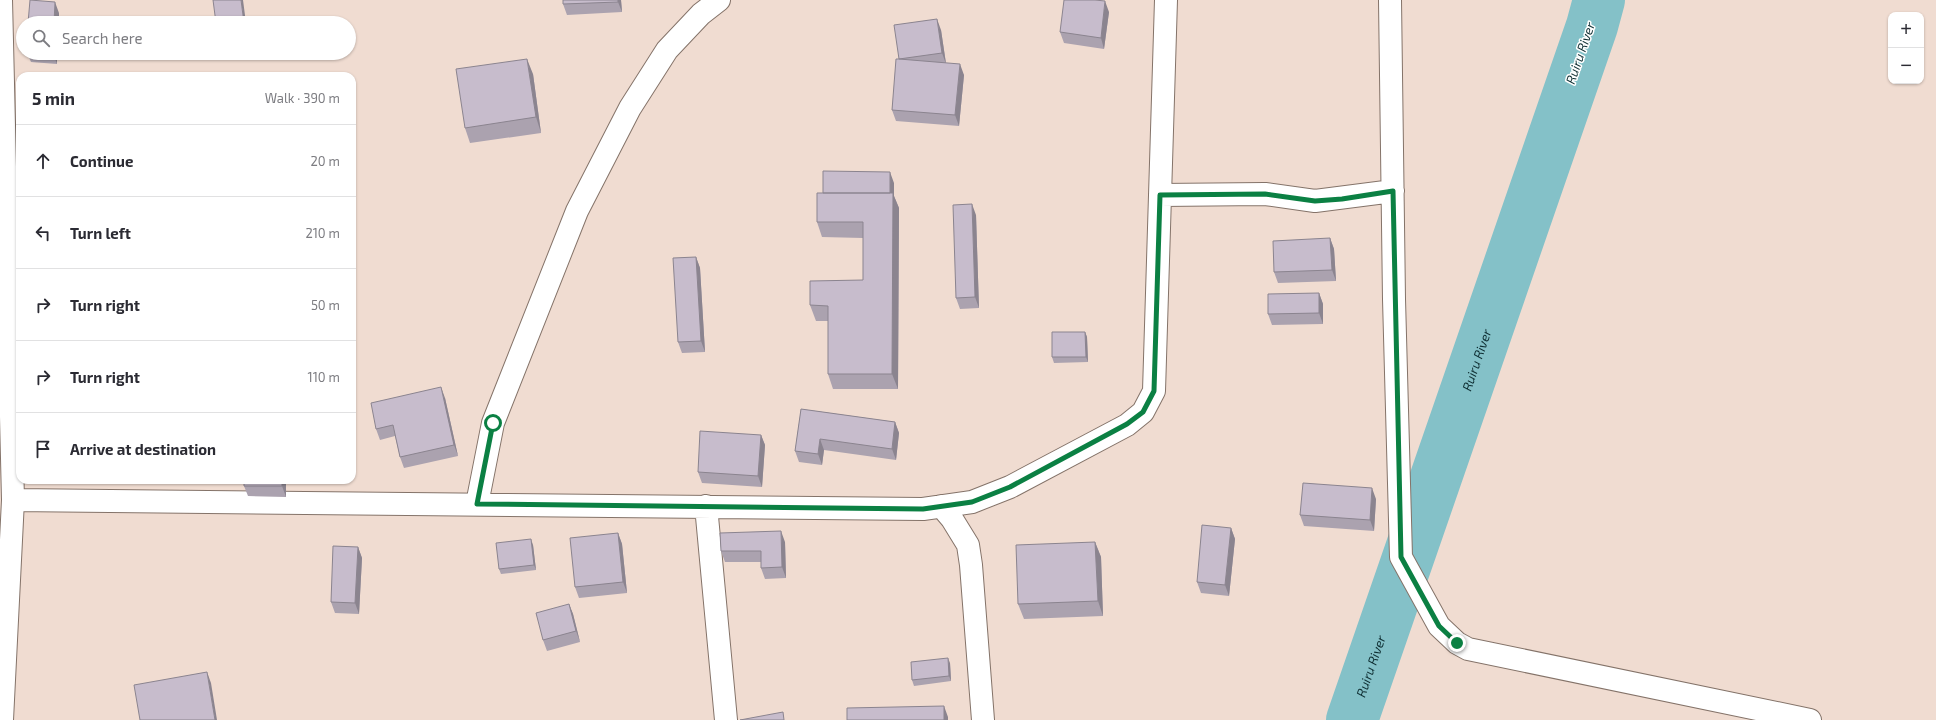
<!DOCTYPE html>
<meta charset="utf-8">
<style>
body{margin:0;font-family:"Exo 2",sans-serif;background:#f2f2f3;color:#2b2b33}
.controls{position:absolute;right:12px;top:12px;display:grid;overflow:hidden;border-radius:8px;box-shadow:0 1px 3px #0004}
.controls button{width:36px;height:36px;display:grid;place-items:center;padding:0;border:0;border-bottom:1px solid #e1e1e2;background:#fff;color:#2b2b33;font:20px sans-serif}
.stop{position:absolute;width:12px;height:12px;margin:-9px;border:3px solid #0b8043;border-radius:50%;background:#fff}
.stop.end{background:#0b8043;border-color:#fff;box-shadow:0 1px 4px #0008}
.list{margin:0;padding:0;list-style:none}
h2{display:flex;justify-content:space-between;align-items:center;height:52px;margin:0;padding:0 16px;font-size:17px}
h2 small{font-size:13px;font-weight:400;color:#7c7c81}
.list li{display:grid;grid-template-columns:26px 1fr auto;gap:12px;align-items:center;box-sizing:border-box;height:72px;padding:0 16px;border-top:1px solid #e1e1e2}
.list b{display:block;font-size:15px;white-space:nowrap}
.list em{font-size:13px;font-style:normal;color:#7c7c81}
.icon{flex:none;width:22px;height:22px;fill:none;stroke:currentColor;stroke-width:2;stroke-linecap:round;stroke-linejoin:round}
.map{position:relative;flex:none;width:1936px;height:720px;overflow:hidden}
.search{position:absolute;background:#fff;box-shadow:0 1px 3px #0004;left:16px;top:16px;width:340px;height:44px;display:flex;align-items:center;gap:10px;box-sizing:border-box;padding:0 14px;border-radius:22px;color:#7c7c81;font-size:15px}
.panel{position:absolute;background:#fff;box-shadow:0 1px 3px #0004;left:16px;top:72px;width:340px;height:412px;border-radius:12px}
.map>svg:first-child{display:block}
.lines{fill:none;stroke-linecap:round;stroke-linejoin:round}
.river{stroke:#84c1c8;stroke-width:52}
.minor-casing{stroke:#847369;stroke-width:24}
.minor{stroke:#fff;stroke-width:22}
.wall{fill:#aba2af}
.shaded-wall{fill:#8b848f}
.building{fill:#c7bccc;stroke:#8b848f}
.route{stroke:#0b8043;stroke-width:5}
.labels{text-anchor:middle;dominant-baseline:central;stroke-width:3;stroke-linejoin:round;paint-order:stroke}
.water-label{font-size:13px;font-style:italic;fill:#0e2e32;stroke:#fff}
</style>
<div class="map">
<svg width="1936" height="720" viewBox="0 0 1936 720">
<rect width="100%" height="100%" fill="#f0dcd1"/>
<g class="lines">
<path class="river" id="s1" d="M1352 720 1592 26 1599 0"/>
<defs>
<path id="minor" d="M1 0 13 500 2 720
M1390 0 1394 299 1401 557 1439 626 1457 643 1468 649 1810 720
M1160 195 1265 194 1315 201 1393 191
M13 500 923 509 972 502 1010 487 1127 425 1143 412 1154 391 1166 0
M477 504 493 423 577 211 630 108 667 50 701 14 719 0
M706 506 726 720
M941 506 952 519 968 545 971 565 983 720"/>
</defs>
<use href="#minor" class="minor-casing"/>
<use href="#minor" class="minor"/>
</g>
<path class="wall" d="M563 0H621L622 12 567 15 563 4Z
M1109 12 1104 49 1064 43 1060 32Z
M941 30 946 63 964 75 959 126 896 121 892 110 899 59Z
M27 53H57V64L31 62Z
M533 74 541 133 470 143 465 128Z
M894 183V196L899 208 898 389H833L828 374V321H816L810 305 863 280V238L822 237 817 222 823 193Z
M976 215 979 308 960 309 956 298Z
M1330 238 1334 249 1336 281 1278 283 1274 272Z
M696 257 700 268 705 352 682 353 678 342Z
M1319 293 1323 304V324L1272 325 1268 314Z
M1085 332 1087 337 1088 362 1054 363 1052 357Z
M445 398 458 456 404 468 400 457 395 436 380 440 376 429Z
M801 409 895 422 899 433 896 460 824 450 822 465 799 462 795 451Z
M761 435 765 445 762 487 702 483 698 472Z
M244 480H286V497L248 496 244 486Z
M1376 499 1374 531 1304 526 1300 515Z
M1231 528 1235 539 1229 596 1201 593 1197 582Z
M618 533 622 544 627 593 579 598 575 587Z
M785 542 786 578 765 579 761 568V562H725L721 551Z
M1095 542 1101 557 1103 616 1024 619 1018 604Z
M533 545 536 570 501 574 499 569Z
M358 547 362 558 359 614 335 613 331 602Z
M569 604 573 614 580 642 547 651 543 640Z
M950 663 951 681 914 686 912 680Z"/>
<path class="shaded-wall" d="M241 0H243L246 23H244Z
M618 0H621L622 12 618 2Z
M1105 1 1109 12 1104 49 1101 38Z
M55 2 59 13V23H54Z
M937 19 941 30 946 64 942 53Z
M53 53H57V64Z
M527 59 533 74 541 133 536 117Z
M960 64 964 75 959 126 955 115Z
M890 172 894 183V196L899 208 898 389 892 374Z
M972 204 976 215 979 308 975 297Z
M1330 238 1334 249 1336 281 1332 270Z
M696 257 700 268 705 352 701 341Z
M1319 293 1323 304V324L1319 313Z
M1085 332 1087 337 1088 362 1086 357Z
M441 387 445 398 458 456 454 445Z
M895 422 899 433 896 460 892 449Z
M761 435 765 445 762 487 758 476Z
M820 439 824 450 822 465 818 454Z
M282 480H286V497L282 486Z
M1372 488 1376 499 1374 531 1370 520Z
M1231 528 1235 539 1229 596 1225 585Z
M781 531 785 542 786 578 782 567Z
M618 533 622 544 627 593 623 582Z
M531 539 533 545 536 570 534 565Z
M1095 542 1101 557 1103 616 1098 601Z
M358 547 362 558 359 614 355 603Z
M569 604 573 614 580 642 576 631Z
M948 658 950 663 951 681 949 676Z
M207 672 211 683 217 720H215Z
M944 706 948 717V720H944Z"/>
<path class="building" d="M30 0 55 2 54 23H28Z
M213 0H241L244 23H216Z
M563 0H618V2L563 4Z
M1064 0H1095L1105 1 1101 38 1060 32Z
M937 19 942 53 899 59 960 64 955 115 892 110 896 59H899L894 25Z
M527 59 536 117 465 128 456 69Z
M823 171 890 172V193H823Z
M817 193H893L892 374H828V306L810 305V281L863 280V222H817Z
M972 204 975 297 956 298 953 205Z
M1330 238 1332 270 1274 272 1273 241Z
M696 257 701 341 678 342 673 258Z
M1319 293V313L1268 314V294Z
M1052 332H1085L1086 357H1052Z
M441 387 454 445 400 457 393 425 376 429 371 403Z
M801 409 895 422 892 449 820 439 818 454 795 451Z
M700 431 761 435 758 476 698 472Z
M244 480H282V486H244Z
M1303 483 1372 488 1370 520 1300 515Z
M1202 525 1231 528 1225 585 1197 582Z
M781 531 782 567 761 568V551H721L720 533Z
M618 533 623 582 575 587 570 538Z
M531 539 534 565 499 569 496 543Z
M1095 542 1098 601 1018 604 1016 545Z
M333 546 358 547 355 603 331 602Z
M569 604 576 631 543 640 536 613Z
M948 658 949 676 912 680 911 662Z
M207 672 215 720H140L134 685Z
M944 706V720H847V708Z
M783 712 784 720H740Z"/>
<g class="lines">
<path class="route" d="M493 423 477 504 923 509 972 502 1010 487 1127 424 1143 412 1154 391 1160 195 1265 194 1315 201 1342 199 1393 191 1401 557 1439 626 1457 643"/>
</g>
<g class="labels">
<g class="water-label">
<text transform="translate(1580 53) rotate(-71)">Ruiru River</text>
<text stroke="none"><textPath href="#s1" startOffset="381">Ruiru River</textPath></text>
<text stroke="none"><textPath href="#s1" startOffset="57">Ruiru River</textPath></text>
</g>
</g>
</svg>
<div class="controls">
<button>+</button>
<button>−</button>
</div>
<div class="stop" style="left:493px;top:423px"></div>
<div class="stop end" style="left:1457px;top:643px"></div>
<div class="search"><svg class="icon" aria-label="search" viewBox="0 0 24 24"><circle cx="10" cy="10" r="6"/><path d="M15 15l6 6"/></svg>Search here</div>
<section class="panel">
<h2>5 min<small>Walk · 390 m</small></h2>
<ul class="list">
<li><svg class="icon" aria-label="ahead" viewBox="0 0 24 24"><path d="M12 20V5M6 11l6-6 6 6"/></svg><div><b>Continue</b></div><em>20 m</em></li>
<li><svg class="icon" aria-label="left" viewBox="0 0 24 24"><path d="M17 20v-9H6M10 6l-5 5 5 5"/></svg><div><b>Turn left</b></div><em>210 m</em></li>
<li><svg class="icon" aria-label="right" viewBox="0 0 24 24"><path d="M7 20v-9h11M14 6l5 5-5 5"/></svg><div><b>Turn right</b></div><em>50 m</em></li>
<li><svg class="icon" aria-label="right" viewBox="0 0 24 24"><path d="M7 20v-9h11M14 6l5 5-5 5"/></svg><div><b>Turn right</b></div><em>110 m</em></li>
<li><svg class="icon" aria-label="arrive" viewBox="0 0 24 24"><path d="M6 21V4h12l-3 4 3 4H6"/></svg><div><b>Arrive at destination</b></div></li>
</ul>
</section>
</div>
